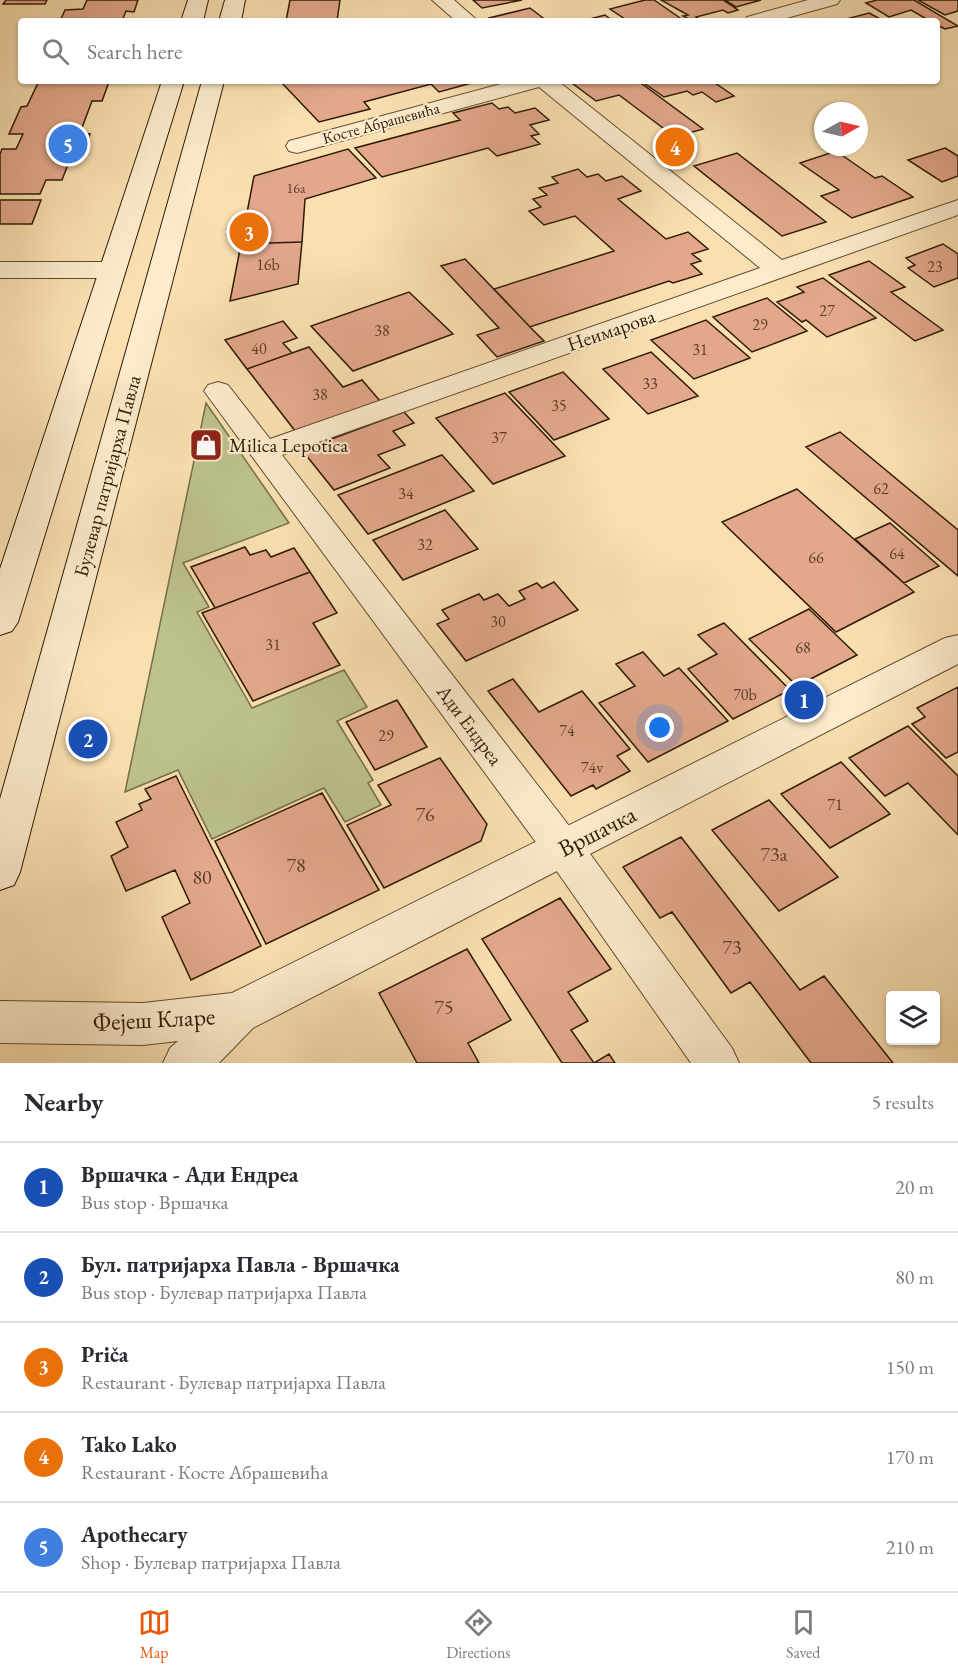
<!DOCTYPE html>
<meta charset="utf-8">
<style>
body{margin:0;font-family:"EB Garamond",serif;background:#f7f7f7;color:#2b2b33}
.controls{position:absolute;right:18px;bottom:18px;display:grid;overflow:hidden;border-radius:6px;box-shadow:0 2px 4px #0004}
.controls button{width:54px;height:54px;display:grid;place-items:center;padding:0;border:0;border-bottom:2px solid #e1e1e2;background:#fff;color:#2b2b33;font:30px sans-serif}
.compass{position:absolute;left:814px;top:102px;width:54px;height:54px;border-radius:50%;background:#fff;box-shadow:0 2px 4px #0004;rotate:82deg}
.you{position:absolute;left:660px;top:728px;width:21px;height:21px;margin:-15px;border:4px solid #fff;border-radius:50%;background:#1a73e8;box-shadow:0 0 0 9px #1a73e833}
.badge{display:grid;place-items:center;width:39px;height:39px;border-radius:50%;background:#ea580c;color:#fff;font-size:20px;font-weight:700}
.pin{position:absolute;translate:-50% -50%;border:3px solid #fff;box-shadow:0 2px 6px #0006}
.list{margin:0;padding:0;list-style:none}
h2{display:flex;justify-content:space-between;align-items:center;height:78px;margin:0;padding:0 24px;font-size:26px}
h2 small{font-size:20px;font-weight:400;color:#7c7c81}
.list li{display:grid;grid-template-columns:39px 1fr auto;gap:18px;align-items:center;box-sizing:border-box;height:90px;padding:0 24px;border-top:2px solid #e1e1e2}
.list b{display:block;font-size:22px;white-space:nowrap}
.list p{margin:0;font-size:20px;white-space:nowrap;color:#7c7c81}
.list em{font-size:20px;font-style:normal;color:#7c7c81}
.icon{flex:none;width:33px;height:33px;fill:none;stroke:currentColor;stroke-width:2;stroke-linecap:round;stroke-linejoin:round}
.map{position:relative;flex:none;width:958px;height:1063px;overflow:hidden}
.search{position:absolute;background:#fff;box-shadow:0 2px 4px #0004;left:18px;right:18px;top:18px;height:66px;display:flex;align-items:center;gap:15px;box-sizing:border-box;padding:0 21px;border-radius:6px;color:#7c7c81;font-size:22px}
.sheet{height:528px;background:#fff}
nav{display:flex;justify-content:space-around;align-items:center;box-sizing:border-box;height:84px;border-top:2px solid #e1e1e2;background:#fff;font-size:16px;color:#7c7c81}
nav a{display:grid;justify-items:center;gap:3px}
nav .on{color:#ea580c}
.map>svg:first-child{display:block}
.green{fill:#bdc28d;stroke:#766e4a;stroke-width:1.5}
.building{fill:#e3a88c;stroke:#2f1b06;stroke-width:1.5}
.lines{fill:none;stroke-linecap:round;stroke-linejoin:round}
.minor-casing{stroke:#624c31;stroke-width:2}
.tertiary-casing{stroke:#624c31;stroke-width:2}
.secondary-casing{stroke:#2f1b06;stroke-width:2}
.minor{fill:#fcebcc;fill-rule:evenodd}
.tertiary{fill:#fcebcc;fill-rule:evenodd}
.secondary{fill:#fcebcc;fill-rule:evenodd}
.labels{text-anchor:middle;dominant-baseline:central;stroke-width:4.5;stroke-linejoin:round;paint-order:stroke}
.far-number-label{font-size:14px;fill:#5c3e28}
.far-street-label{font-size:16px;fill:#2f1b06;stroke:#fcebcc}
.number-label{font-size:16px;fill:#5c3e28}
.street-label{font-size:20px;fill:#2f1b06;stroke:#fcebcc}
.poi-label{font-size:20px;fill:#2f1b06;stroke:#fcebcc;text-anchor:start}
.near-number-label{font-size:20px;fill:#5c3e28}
.near-street-label{font-size:24px;fill:#2f1b06;stroke:#fcebcc}
</style>
<div class="map">
<svg width="958" height="1063" viewBox="0 0 958 1063">
<rect width="100%" height="100%" fill="#fae0b1"/>
<filter id="stains"><feTurbulence type="fractalNoise" baseFrequency=".00333" numOctaves="4"/><feColorMatrix values="0 0 0 0 .2 0 0 0 0 .09 0 0 0 0 .02 0 0 0 .5 -.17"/></filter>
<radialGradient id="worn" r=".72"><stop offset=".6" stop-color="#630" stop-opacity="0"/><stop offset="1" stop-color="#630" stop-opacity=".3"/></radialGradient>
<path class="green" d="M206 403 289 523 183 563 209 607 197 612 252 708 344 670 367 707 337 721 373 780 368 783 381 805 345 822 324 788 212 839 178 770 125 792Z"/>
<path class="building" d="M6 0H47L45 4H3Z
M87 0H138L134 12 126 11 122 21H60L65 10 83 9Z
M290 0H340L337 21H286Z
M473 0H522L482 8Z
M645 0H654L683 20 628 21 610 9Z
M661 0H723L738 10 728 13 723 10 696 17 702 21H686L683 19 687 18 683 16 688 15Z
M725 0H761L736 7Z
M877 0H914L958 26 945 29 937 25V21H930L911 10 889 17 866 3Z
M918 0H958V11L945 15Z
M530 8 547 21H492L489 18Z
M869 13 884 21H839Z
M605 15 613 21H582Z
M39 81 109 82 102 101H92L80 133 90 134 84 151H73L62 180H46L40 194H0V154L2 149H16L23 134H9L21 107 27 106Z
M280 81H474L475 82 439 92 431 84 364 102 370 109 319 122Z
M580 81H638L703 129 675 137 619 95 596 101 572 83Z
M641 81H712L734 96 716 102 702 92 693 95 687 91 664 97Z
M492 103 499 109 508 107 515 113 535 108 549 120 530 125 539 134 531 136 540 144 497 156 488 148 382 177 355 148 460 120 453 113Z
M945 148 958 156V176L942 182 908 160Z
M348 149 376 178 305 199 302 242 241 244 254 176Z
M836 151 875 178 882 176 913 197 852 218 821 196 839 190 800 163Z
M737 153 826 222 782 236 694 166Z
M578 169 587 177 598 174 606 181 622 176 641 191 618 199 666 239 688 232 708 249 692 254 701 261 691 264 702 274 673 283 669 281 530 327 494 289 614 251 575 216 544 225 529 211 541 207 533 199 547 195 539 188 558 183 552 177Z
M0 200H41L32 224H0Z
M302 242 298 284 230 301 241 244Z
M943 244 958 254V278L934 287 908 268 915 265 906 258Z
M465 259 530 327 544 341 497 357 477 335 499 328 441 266Z
M869 261 905 287 891 292 943 330 915 341 829 275Z
M823 278 876 318 827 337 806 320 802 322 777 302 804 292 797 287Z
M409 292 453 334 353 371 311 326Z
M767 298 807 331 752 352 713 317Z
M706 320 750 358 694 379 651 340Z
M283 321 297 338 283 343 292 353 247 369 225 340Z
M309 347 343 387 362 380 380 401 296 432 247 369Z
M651 352 698 396 648 414 603 369Z
M563 372 609 419 554 440 509 392Z
M505 393 565 456 493 484 436 418Z
M404 412 414 423 393 431 405 445 378 455 390 468 334 490 302 450Z
M840 432 958 530V576L806 447Z
M442 455 474 491 368 534 338 495Z
M797 489 914 592 836 632 722 522Z
M445 510 478 549 403 580 373 540Z
M890 523 939 566 904 583 855 539Z
M245 547 250 555 266 550 271 557 294 548 310 572 215 608 191 567Z
M310 572 337 613 313 623 340 665 253 701 202 613Z
M554 582 578 610 466 661 437 624 449 619 442 610 479 594 484 600 498 594 509 606 525 599 519 591 537 583 542 588Z
M809 609 857 655 797 686 749 639Z
M724 623 790 690 733 719 688 669 717 654 698 635Z
M643 652 664 676 679 668 728 721 648 762 599 703 635 686 616 664Z
M513 679 539 712 582 691 630 749 617 756 630 771 596 789 593 785 571 796 488 691Z
M958 687V752L946 758 912 724 925 717 917 708Z
M397 700 427 747 375 770 346 722Z
M908 726 958 776V835L908 783 885 796 849 758Z
M440 758 487 824 481 841 384 888 347 825 391 805 378 785Z
M841 762 890 814 830 848 781 794Z
M176 776 261 946 191 980 162 917 190 903 175 870 126 891 111 856 128 847 116 822 142 810 139 804 151 799 145 789Z
M322 793 379 890 266 944 215 841Z
M769 800 838 877 779 911 712 830Z
M681 837 800 990 824 976 893 1063H811L750 982 731 993 672 912 660 918 623 867Z
M560 898 611 969 568 992 588 1021 571 1030 594 1063H562L482 939Z
M467 949 511 1020 468 1043 479 1063H417L379 993Z
M609 1054 615 1063H594Z"/>
<g class="lines">
<defs>
<path id="minor" d="M432 0H454L478 21H456Z
M808 0H840L837 4 776 21H744L747 17Z
M512 81H558L782 260 958 200V215L282 455 577 836 732 1048 739 1063H691L549 860 204 391 208 385 218 382 228 385 270 439 760 268 539 87 297 153 289 151 286 146 289 141Z
M0 262H112L121 265 125 270 121 275 112 278H0Z"/>
<path id="tertiary" d="M958 635V664L253 1028 219 1063H163L170 1048 178 1041 143 1045 0 1043V1001L143 1003 232 993 945 638Z"/>
<path id="secondary" d="M188 0H208L203 21H181Z
M225 0H245L241 21H219Z
M162 81H184L18 622 12 631 0 635V569Z
M202 81H224L20 872 14 885 0 890V799Z"/>
</defs>
<use href="#minor" class="minor-casing"/>
<use href="#tertiary" class="tertiary-casing"/>
<use href="#secondary" class="secondary-casing"/>
<use href="#minor" class="minor"/>
<use href="#tertiary" class="tertiary"/>
<use href="#secondary" class="secondary"/>
</g>
<defs>
<symbol id="shop-square" viewBox="-11 -11 22 22"><rect x="-9" y="-9" width="18" height="18" rx="4" fill="#8f2418" stroke="#fcebcc"/><path d="M-5-2.5h2.3a2.7 3.5 0 0 1 5.4 0H5L5.5 6h-11ZM-1.5-2.5h3a1.5 2.3 0 0 0-3 0Z" fill="#fff"/></symbol>
</defs>
<g fill-rule="evenodd">
<use href="#shop-square" x="187" y="426" width="38" height="38"/>
</g>
<g class="labels">
<g class="far-number-label">
<text x="296" y="188">16a</text>
</g>
<g class="far-street-label">
<text transform="translate(381 123) rotate(-15)">Косте Абрашевића</text>
</g>
<g class="number-label">
<text x="268" y="264">16b</text>
<text x="935" y="266">23</text>
<text x="827" y="310">27</text>
<text x="760" y="324">29</text>
<text x="382" y="330">38</text>
<text x="259" y="348">40</text>
<text x="700" y="349">31</text>
<text x="650" y="383">33</text>
<text x="320" y="394">38</text>
<text x="559" y="405">35</text>
<text x="499" y="437">37</text>
<text x="881" y="488">62</text>
<text x="406" y="493">34</text>
<text x="425" y="544">32</text>
<text x="897" y="553">64</text>
<text x="816" y="557">66</text>
<text x="498" y="621">30</text>
<text x="273" y="644">31</text>
<text x="803" y="647">68</text>
<text x="745" y="694">70b</text>
<text x="567" y="730">74</text>
<text x="386" y="735">29</text>
<text x="592" y="767">74v</text>
<text x="835" y="804">71</text>
</g>
<g class="street-label">
<text transform="translate(611 330) rotate(-19)">Неимарова</text>
<text transform="translate(107 476) rotate(-75)">Булевар патријарха Павла</text>
<text transform="translate(470 725) rotate(53)">Ади Ендреа</text>
</g>
<g class="poi-label">
<text x="229" y="445">Milica Lepotica</text>
</g>
<g class="near-number-label">
<text x="425" y="814">76</text>
<text x="774" y="854">73a</text>
<text x="296" y="865">78</text>
<text x="202" y="877">80</text>
<text x="732" y="947">73</text>
<text x="444" y="1007">75</text>
</g>
<g class="near-street-label">
<text transform="translate(597 831) rotate(-27)">Вршачка</text>
<text transform="translate(154 1019) rotate(-3)">Фејеш Кларе</text>
</g>
</g>
<rect width="100%" height="100%" filter="url(#stains)"/>
<rect width="100%" height="100%" fill="url(#worn)"/>
</svg>
<div class="controls">
<button><svg class="icon" aria-label="layers" viewBox="0 0 24 24"><path d="M12 4l9 5-9 5-9-5zM3 14l9 5 9-5"/></svg></button>
</div>
<svg class="compass" viewBox="-18 -18 36 36"><path d="M0-13l5 13h-10z" fill="#e53935"/><path d="M0 13l5-13h-10z" fill="#7c7c81"/></svg>
<div class="you"></div>
<div class="pin badge" style="left:804px;top:700px;background:#1a4fb4">1</div>
<div class="pin badge" style="left:88px;top:739px;background:#1a4fb4">2</div>
<div class="pin badge" style="left:249px;top:232px;background:#e8710a">3</div>
<div class="pin badge" style="left:675px;top:147px;background:#e8710a">4</div>
<div class="pin badge" style="left:68px;top:144px;background:#3f7fe0">5</div>
<div class="search"><svg class="icon" aria-label="search" viewBox="0 0 24 24"><circle cx="10" cy="10" r="6"/><path d="M15 15l6 6"/></svg>Search here</div>
</div>
<section class="sheet">
<h2>Nearby<small>5 results</small></h2>
<ul class="list">
<li><span class="badge" style="background:#1a4fb4">1</span><div><b>Вршачка - Ади Ендреа</b><p>Bus stop · Вршачка</p></div><em>20 m</em></li>
<li><span class="badge" style="background:#1a4fb4">2</span><div><b>Бул. патријарха Павла - Вршачка</b><p>Bus stop · Булевар патријарха Павла</p></div><em>80 m</em></li>
<li><span class="badge" style="background:#e8710a">3</span><div><b>Priča</b><p>Restaurant · Булевар патријарха Павла</p></div><em>150 m</em></li>
<li><span class="badge" style="background:#e8710a">4</span><div><b>Tako Lako</b><p>Restaurant · Косте Абрашевића</p></div><em>170 m</em></li>
<li><span class="badge" style="background:#3f7fe0">5</span><div><b>Apothecary</b><p>Shop · Булевар патријарха Павла</p></div><em>210 m</em></li>
</ul>
</section>
<nav>
<a class="on"><svg class="icon" aria-label="map" viewBox="0 0 24 24"><path d="M3 6l6-2 6 2 6-2v14l-6 2-6-2-6 2zM9 4v14M15 6v14"/></svg>Map</a>
<a><svg class="icon" aria-label="directions" viewBox="0 0 24 24"><path d="M12 3l9 9-9 9-9-9zM9 14v-3h6M13 9l2 2-2 2"/></svg>Directions</a>
<a><svg class="icon" aria-label="saved" viewBox="0 0 24 24"><path d="M7 4h10v16l-5-4-5 4z"/></svg>Saved</a>
</nav>
